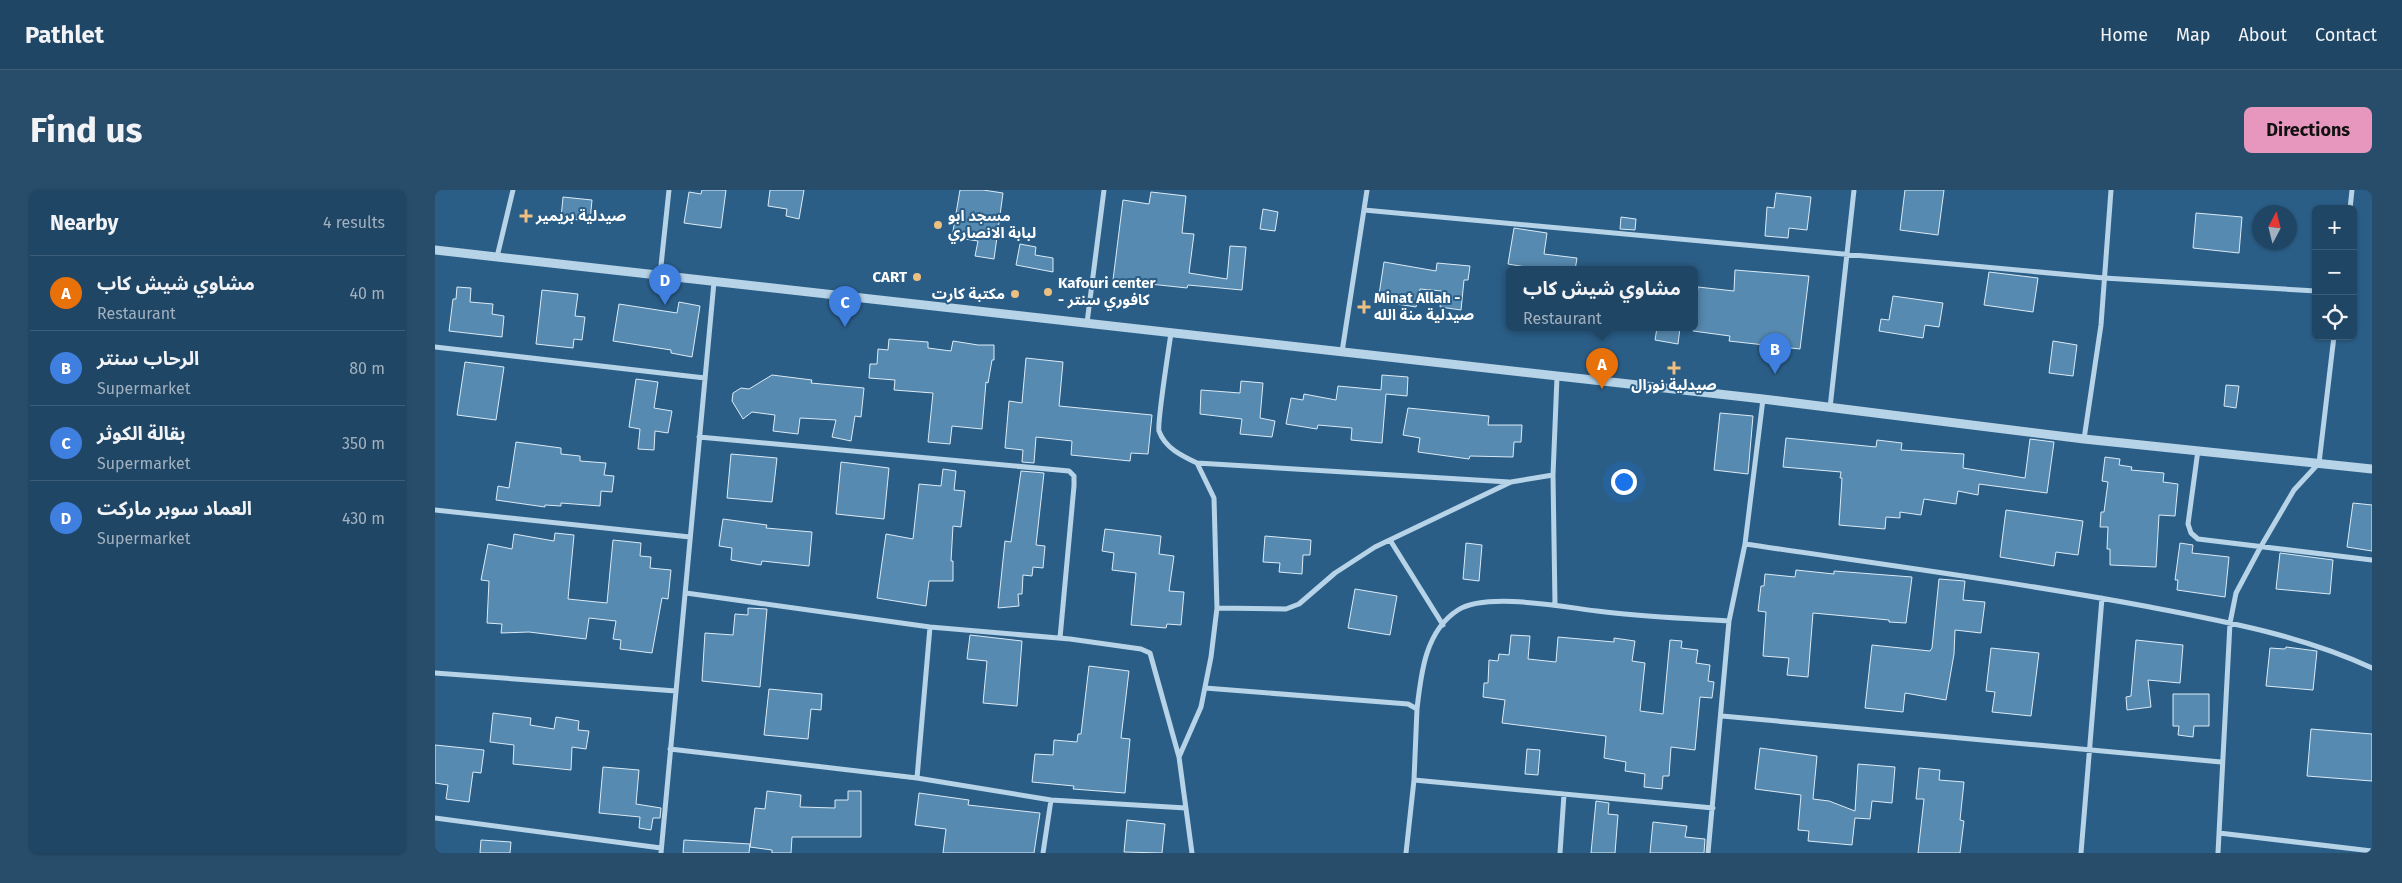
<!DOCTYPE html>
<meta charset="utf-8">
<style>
body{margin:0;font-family:"Fira Sans","Noto Sans Arabic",sans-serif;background:#284d6b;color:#f1f3f6}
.controls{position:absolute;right:15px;top:15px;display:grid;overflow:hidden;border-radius:8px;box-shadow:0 1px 4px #0004}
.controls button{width:45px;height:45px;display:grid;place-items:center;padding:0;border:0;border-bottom:1px solid #3d5e79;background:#204665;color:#f1f3f6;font:25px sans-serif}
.compass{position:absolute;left:1817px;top:15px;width:45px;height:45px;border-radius:50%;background:#204665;box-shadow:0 1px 4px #0004;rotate:7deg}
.you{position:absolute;left:1188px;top:291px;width:18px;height:18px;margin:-12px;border:4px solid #fff;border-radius:50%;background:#1a73e8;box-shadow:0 0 0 8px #1a73e833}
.badge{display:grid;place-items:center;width:32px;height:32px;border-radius:50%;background:#e797bd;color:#fff;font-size:16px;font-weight:700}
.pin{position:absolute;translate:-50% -41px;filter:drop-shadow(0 1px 2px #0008)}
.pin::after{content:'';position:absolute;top:26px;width:18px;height:15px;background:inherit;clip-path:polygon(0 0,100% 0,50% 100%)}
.popup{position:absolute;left:1071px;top:76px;width:192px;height:65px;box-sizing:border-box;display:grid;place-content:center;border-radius:8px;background:#204665;filter:drop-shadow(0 1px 4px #0005);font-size:16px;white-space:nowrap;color:#a2b1bf}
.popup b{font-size:19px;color:#f1f3f6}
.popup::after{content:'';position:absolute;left:50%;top:100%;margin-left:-10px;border:10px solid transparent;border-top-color:#204665}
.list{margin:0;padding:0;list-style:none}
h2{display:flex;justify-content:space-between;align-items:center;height:65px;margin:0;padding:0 20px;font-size:21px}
h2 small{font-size:16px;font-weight:400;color:#a2b1bf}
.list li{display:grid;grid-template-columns:32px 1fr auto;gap:15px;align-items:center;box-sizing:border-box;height:75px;padding:0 20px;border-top:1px solid #3d5e79}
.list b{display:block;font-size:19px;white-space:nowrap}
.list p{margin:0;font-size:16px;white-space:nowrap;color:#a2b1bf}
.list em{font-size:16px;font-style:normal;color:#a2b1bf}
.icon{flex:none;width:28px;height:28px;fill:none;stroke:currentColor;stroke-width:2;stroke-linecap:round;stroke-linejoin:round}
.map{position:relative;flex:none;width:1937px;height:663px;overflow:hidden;border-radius:8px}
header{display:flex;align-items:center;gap:30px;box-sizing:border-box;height:70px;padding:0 25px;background:#204665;border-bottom:1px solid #3d5e79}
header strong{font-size:24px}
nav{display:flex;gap:28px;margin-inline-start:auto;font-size:18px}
.intro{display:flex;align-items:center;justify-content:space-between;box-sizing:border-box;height:120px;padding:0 30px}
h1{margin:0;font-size:35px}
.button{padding:12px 22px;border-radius:8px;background:#e797bd;color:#111;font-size:18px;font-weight:700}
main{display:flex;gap:30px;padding:0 30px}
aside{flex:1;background:#204665;border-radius:8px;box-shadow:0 1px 4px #0004}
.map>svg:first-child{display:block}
.building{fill:#578ab0;stroke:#dbebf6}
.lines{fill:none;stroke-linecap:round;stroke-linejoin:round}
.minor{stroke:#b7d3e7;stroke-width:5}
.tertiary{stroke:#b7d3e7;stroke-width:9}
.poi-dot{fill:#edc080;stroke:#2b5e87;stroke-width:2}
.labels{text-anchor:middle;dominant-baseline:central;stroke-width:4;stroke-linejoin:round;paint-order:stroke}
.poi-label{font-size:15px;font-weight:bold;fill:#fff;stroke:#2b5e87;text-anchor:start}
</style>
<header>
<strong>Pathlet</strong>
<nav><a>Home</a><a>Map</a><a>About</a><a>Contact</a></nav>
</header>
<div class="intro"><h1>Find us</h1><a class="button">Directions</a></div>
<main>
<aside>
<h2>Nearby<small>4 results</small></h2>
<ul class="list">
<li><span class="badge" style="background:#e8710a">A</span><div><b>مشاوي شيش كاب</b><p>Restaurant</p></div><em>40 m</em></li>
<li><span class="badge" style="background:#3f7fe0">B</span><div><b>الرحاب سنتر</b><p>Supermarket</p></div><em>80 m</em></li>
<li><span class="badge" style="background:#3f7fe0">C</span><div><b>بقالة الكوثر</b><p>Supermarket</p></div><em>350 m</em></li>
<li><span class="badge" style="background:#3f7fe0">D</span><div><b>العماد سوبر ماركت</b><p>Supermarket</p></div><em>430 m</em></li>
</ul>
</aside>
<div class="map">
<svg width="1937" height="663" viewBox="0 0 1937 663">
<rect width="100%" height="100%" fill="#2b5e87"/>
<path class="building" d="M267 0H291L286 38 249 33 254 2 266 4Z
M335 0H369L364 29 351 26 352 19 333 16Z
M525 0H548L568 3 559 69 540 66 543 51 517 47Z
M1470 0H1509L1503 45 1465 40Z
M716 2 751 6 747 43 759 44 754 83 792 89 795 56 811 57 807 100 753 95 752 98 678 90 688 10 714 14Z
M1341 3 1376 7 1372 40 1354 38 1353 48 1330 46 1332 17 1339 18Z
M128 7 157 10 155 31 126 28Z
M828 19 843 22 840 41 825 39Z
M1761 23 1807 27 1804 63 1758 58Z
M1186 27 1201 29 1200 40 1185 39Z
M1079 38 1112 43 1109 64 1142 68 1140 80H1109L1073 74Z
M585 54 601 57 600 65 618 68V82L581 75Z
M949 72 1001 81 1002 73 1035 76 1033 90H1029L1026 120 1005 117 1007 101 985 99 981 117 943 111Z
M1300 80 1374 86 1365 159 1294 151 1295 146 1258 141 1263 97 1299 101Z
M1554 82 1603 88 1598 122 1549 115Z
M22 97 36 98 35 112 58 114 57 124 69 126 67 147 14 141 18 109H21Z
M107 100 143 104 140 126 150 127 147 150 139 149 138 158 101 154Z
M1458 106 1508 113 1504 137 1490 135 1488 148 1444 141 1446 129 1454 130Z
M244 112 265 116 257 167 236 163V160L178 151 184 114 242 123Z
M1222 138H1245L1243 154 1220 150Z
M454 149 493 152V158L516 161 518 151 543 155H559V170H557L553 193 551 192 547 239 517 236 515 254 493 252 498 203 459 200 460 190 434 188 435 174H442L443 159 453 160Z
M1618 151 1642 155 1638 186 1614 183Z
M591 168 628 172 624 216 717 225 713 264 696 263 695 271 636 265 637 251 601 247 599 273 587 272 588 260 570 258 574 211 587 213Z
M30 172 69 177 61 230 22 225Z
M337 185 377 190 376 193 429 198 426 227 420 226 416 251 397 247 401 230 365 228 363 244 338 241 340 225 317 222 308 229 297 211 298 203 306 198 314 199Z
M947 185 973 187 972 206 951 204 947 253 916 250 917 238 883 235 882 239 851 234 856 208 868 210 869 204 901 210 903 196 946 200Z
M201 189 223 192 219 218 237 221 233 243 220 241 219 260 203 259 205 239 194 237Z
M806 191 828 193 825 228 840 231 837 247 805 244 807 229 765 224 766 200 805 203Z
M1791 195 1804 196 1801 218 1789 216Z
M973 218 1054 226 1053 235H1087L1086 252H1079L1078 267 1035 266 1034 269 983 262 985 248 968 245Z
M1285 223 1318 226 1313 284 1279 280Z
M1351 248 1441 257 1442 250 1467 253 1466 260 1529 264 1528 278 1590 288 1595 249 1619 252 1612 303 1544 294 1543 305 1523 301 1521 314 1489 309 1486 325 1465 322V328L1451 327 1450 339 1404 335 1407 288H1405L1406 282 1348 277Z
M81 252 126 258V264L145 266V271L171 273 169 285 179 286 177 302 166 301 165 316 126 313V316L110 315V317L61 310 63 296 74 298Z
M296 264 342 268 337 312 292 308Z
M1670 267 1685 269 1684 275 1697 277 1696 280 1729 283 1728 292 1743 294 1740 326 1724 325 1721 377 1675 375V359H1672L1673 337H1665L1666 322H1669L1673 292 1667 291Z
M406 272 454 278 449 329 401 324Z
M508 279 521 281 519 300 530 301 526 337 518 336 516 371H518V391H494L491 416 442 408 451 344 478 349 484 294 506 296Z
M586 281 609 283 601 355 610 356 608 378 598 377 597 386 588 385 587 404H583L584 416 563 418 570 351 576 352Z
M1918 313 1937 315V361L1912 357Z
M1571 320 1648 331 1643 365 1621 362 1619 376 1565 367Z
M288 329 332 335 331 338 377 342 374 376 327 371 326 375 296 370 297 358 284 356Z
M670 339 726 346 724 364 739 366 734 401 749 402 746 435 732 434 731 438 696 435 701 383 677 380 679 363 667 361Z
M120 343 139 345 133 409 172 413 178 350 206 353 205 366 216 367 215 378 236 380 233 409 227 408 217 463 185 459 186 450 178 449 181 431 154 428 151 449 94 442 66 443 67 434 52 433 54 391 46 390 53 354 77 359 79 344 119 351Z
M830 346 876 350 875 365H868L867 384 844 382 845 373 828 372Z
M1031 353 1047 355 1044 391 1028 389Z
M1745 353 1758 355 1757 363 1794 367 1790 407 1742 400 1743 390H1740Z
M1845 363 1898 370 1895 404 1841 399Z
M1361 380 1399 384V381L1477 387 1471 433 1454 432V430L1378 423 1373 487 1352 485 1354 468 1328 466 1331 422 1323 421 1326 396H1329L1330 384 1360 387Z
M1504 389 1530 391 1528 410 1550 412 1546 443 1520 440 1519 464 1511 510 1470 503 1468 522 1430 518 1437 455 1495 461 1497 458Z
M920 399 962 406 955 445 913 438Z
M313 418 332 419 325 497 267 491 270 443 298 445 300 424 313 425Z
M535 445 587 451 582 516 548 513 552 471 532 469Z
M1076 445 1095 446 1093 469 1121 472 1123 447 1179 452V448L1200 451 1197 471 1210 473 1205 521 1228 524 1235 450 1247 451 1246 458 1263 460 1261 473 1275 475 1273 491 1279 492 1277 508 1265 507 1260 560 1236 557 1234 586H1228L1227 599 1209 597 1210 584 1190 581 1191 572 1169 568 1171 546 1067 533 1070 510 1048 507 1049 493H1053L1054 470 1063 471 1064 464 1074 465Z
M1701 450 1748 455 1745 493 1713 490 1716 517 1692 520 1691 507 1696 506Z
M1851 457 1882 461 1878 500 1831 496 1835 458 1850 459Z
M1556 458 1604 463 1596 526 1557 522 1560 502 1551 501Z
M654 476 694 481 686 548 695 549 690 603 638 599 639 596 597 592 600 564 618 565 619 550 642 552 643 544H646Z
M334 499 387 504 386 520 376 519 373 549 329 545Z
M1738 504H1774V536H1759L1758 547 1743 545 1744 536H1738Z
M58 523 96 528 95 535 119 539 121 527 144 531 143 540 154 541 151 559 137 557 136 580 78 574 79 555 55 552Z
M1876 539 1937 544V591L1872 586Z
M0 555 49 560 46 583 38 582 34 612 11 609 13 595 0 593Z
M1325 558 1382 566 1378 609 1394 611 1420 621 1423 574 1460 577 1457 613 1437 611 1435 629 1420 628 1417 655 1373 651 1374 641 1363 640 1366 605 1320 599Z
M1092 559 1105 560 1103 585 1090 584Z
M168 577 204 580 201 614 226 618 225 628H218L216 640 204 638 205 627 164 623Z
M1484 578 1505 580 1504 590 1529 592 1525 630 1529 631 1525 663H1483L1489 609H1481Z
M332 601 366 605 365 617 400 618V610H413V601H426V647H357L356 663H337V660L315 657 320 618 330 619Z
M484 603 534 610 533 615 605 623 599 663H508L511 639 480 635Z
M1161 611 1174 613 1173 624 1183 625 1180 663H1156Z
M692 630 730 634 727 663 689 662Z
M1218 632 1252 636 1250 647 1270 649 1269 663H1215Z
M46 650 76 652 75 663H45Z
M249 650 315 654 314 663H248Z"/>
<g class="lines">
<path class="minor" d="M1915 19 1917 0
M929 20 1669 88 1881 101
M62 67 78 0
M225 85 234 0
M652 133 669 0
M736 143C734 157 722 233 724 241 730 258 747 266 762 273L779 308 782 418 776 467 766 517 744 567
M0 157 270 188
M907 162 932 0
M1395 218 1419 0
M264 247 634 281 639 286V296L625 448
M1649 249 1666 135 1676 0
M1763 260 1753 334 1756 343 1763 349 1937 370
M762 273 1074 292
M1118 285 1120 414
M0 320 255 347
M955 350 1008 435
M1310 354C1445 374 1581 392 1715 417 1791 432 1866 445 1937 478
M251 403 495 437 635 449 706 459 715 463 744 567 757 663
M782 418 851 419 864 414 900 383 940 357 1076 292 1118 285 1122 187
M0 483 241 501
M770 498 973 514 982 519 979 590 1278 618
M982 519C986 484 990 441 1023 420 1052 402 1128 417 1162 421 1205 427 1250 428 1294 431
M1287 526 1786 572
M235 559 482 588 616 610 608 663
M482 588 495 437
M616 610 751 618
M0 628 226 658
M1784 643 1937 661
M226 663 279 92
M971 663 979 590
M1125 663 1129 604
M1273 663 1294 431 1310 354 1328 209
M1646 663 1667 408
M1783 663 1795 433 1801 403 1825 358 1859 300 1884 273 1899 146"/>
<path class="tertiary" d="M0 60 1328 209 1649 249 1937 279"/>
</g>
<g class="poi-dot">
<path d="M88.5 18.5h5v5h5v5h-5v5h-5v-5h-5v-5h5z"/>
<circle cx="503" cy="35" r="5"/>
<circle cx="482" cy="87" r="5"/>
<circle cx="613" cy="102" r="5"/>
<circle cx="580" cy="104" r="5"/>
<path d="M926.5 109.5h5v5h5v5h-5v5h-5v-5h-5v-5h5z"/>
<path d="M1236.5 170.5h5v5h5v5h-5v5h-5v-5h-5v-5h5z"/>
</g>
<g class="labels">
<g class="poi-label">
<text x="101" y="26">صيدلية بريمير</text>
<text x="513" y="26">مسجد ابو<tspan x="513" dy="17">لبابة الانصاري</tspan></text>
<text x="472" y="87" text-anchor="end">CART</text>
<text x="623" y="93">Kafouri center<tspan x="623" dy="17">- كافوري سنتر</tspan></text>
<text x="570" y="104" text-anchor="end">مكتبة كارت</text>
<text x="939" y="108">Minat Allah -<tspan x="939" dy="17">صيدلية منة الله</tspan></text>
<text x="1239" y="195" text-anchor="middle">صيدلية نورال</text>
</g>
</g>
</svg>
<div class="controls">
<button>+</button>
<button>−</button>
<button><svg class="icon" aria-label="locate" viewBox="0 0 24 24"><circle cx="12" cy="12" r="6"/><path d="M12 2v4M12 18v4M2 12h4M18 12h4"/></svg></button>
</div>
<svg class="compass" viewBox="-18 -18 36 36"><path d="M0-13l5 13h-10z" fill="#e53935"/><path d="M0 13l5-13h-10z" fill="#a2b1bf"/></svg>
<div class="you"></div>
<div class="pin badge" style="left:1167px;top:199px;background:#e8710a">A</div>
<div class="popup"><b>مشاوي شيش كاب</b>Restaurant</div>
<div class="pin badge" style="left:1340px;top:184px;background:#3f7fe0">B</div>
<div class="pin badge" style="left:410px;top:137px;background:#3f7fe0">C</div>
<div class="pin badge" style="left:230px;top:115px;background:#3f7fe0">D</div>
</div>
</main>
